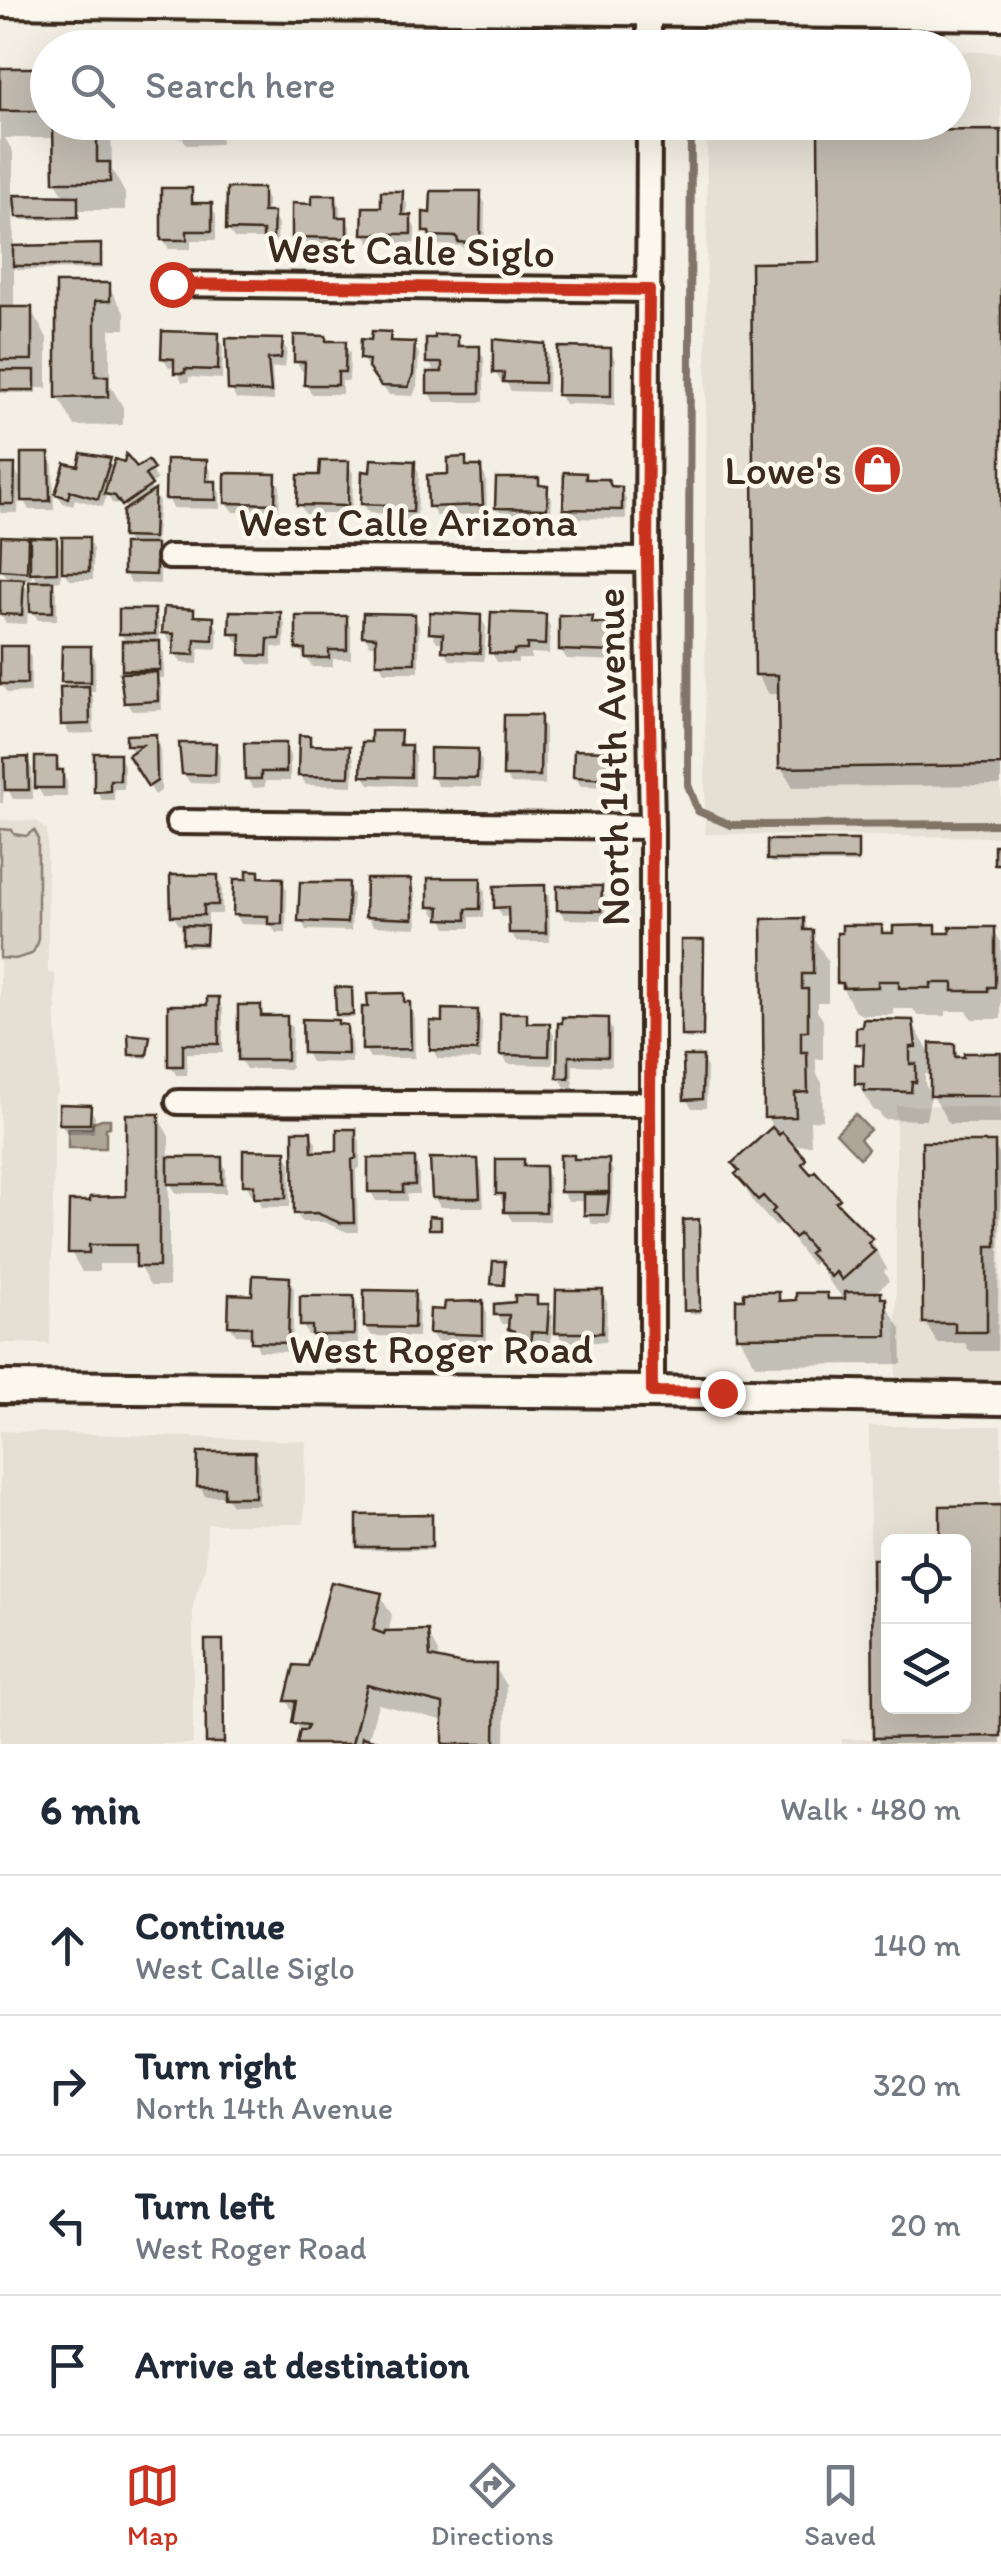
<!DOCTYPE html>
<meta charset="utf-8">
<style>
body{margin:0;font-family:Itim,sans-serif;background:#f2f2f3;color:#1f2937}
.controls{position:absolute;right:30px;bottom:30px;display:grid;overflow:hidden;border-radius:15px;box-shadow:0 10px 40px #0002}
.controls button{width:90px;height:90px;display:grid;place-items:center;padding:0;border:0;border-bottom:2px solid #e0e1e3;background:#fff;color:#1f2937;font:50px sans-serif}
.stop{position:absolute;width:30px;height:30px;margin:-22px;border:8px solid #c8321e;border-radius:50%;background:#fff}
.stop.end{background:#c8321e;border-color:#fff;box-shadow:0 2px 10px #0008}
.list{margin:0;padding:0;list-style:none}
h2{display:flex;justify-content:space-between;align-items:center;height:130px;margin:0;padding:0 40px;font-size:42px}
h2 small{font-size:32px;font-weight:400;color:#747a83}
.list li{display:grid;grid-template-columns:65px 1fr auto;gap:30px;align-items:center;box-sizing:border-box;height:140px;padding:0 40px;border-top:2px solid #e0e1e3}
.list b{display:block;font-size:38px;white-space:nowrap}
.list p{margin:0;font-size:32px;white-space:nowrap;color:#747a83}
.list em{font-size:32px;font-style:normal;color:#747a83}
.icon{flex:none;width:55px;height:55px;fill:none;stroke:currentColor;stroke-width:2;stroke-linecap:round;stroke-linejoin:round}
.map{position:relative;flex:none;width:1001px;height:1744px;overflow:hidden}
.search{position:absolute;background:#fff;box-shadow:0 10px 40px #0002;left:30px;right:30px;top:30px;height:110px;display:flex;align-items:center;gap:25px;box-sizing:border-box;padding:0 35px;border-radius:55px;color:#747a83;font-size:38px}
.sheet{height:690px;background:#fff}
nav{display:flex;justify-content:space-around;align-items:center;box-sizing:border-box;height:140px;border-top:2px solid #e0e1e3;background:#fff;font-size:28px;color:#747a83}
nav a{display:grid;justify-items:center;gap:5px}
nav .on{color:#c8321e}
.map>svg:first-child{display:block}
.built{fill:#e5dfd4;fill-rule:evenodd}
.green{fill:#d8d1c6;stroke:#8a7e72;stroke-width:2.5}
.water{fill:#afa69a;stroke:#817468;stroke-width:2.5}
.shadow{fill:#0003;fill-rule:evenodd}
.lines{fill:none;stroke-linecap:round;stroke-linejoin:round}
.stream{stroke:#817468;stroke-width:8}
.building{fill:#c3bbb0;stroke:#3b2a1e;stroke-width:2.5}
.street-casing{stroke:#3b2a1e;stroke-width:30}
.secondary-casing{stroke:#3b2a1e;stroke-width:38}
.street{stroke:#fbf7ec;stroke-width:22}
.secondary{stroke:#fbf7ec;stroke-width:30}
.route{stroke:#c8321e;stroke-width:12}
.labels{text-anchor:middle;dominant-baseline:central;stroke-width:9;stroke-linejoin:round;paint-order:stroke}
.street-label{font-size:42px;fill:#3b2a1e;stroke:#fbf7ec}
.poi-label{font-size:42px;fill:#3b2a1e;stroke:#fbf7ec;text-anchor:end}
</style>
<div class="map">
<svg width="1001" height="1744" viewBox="0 0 1001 1744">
<rect width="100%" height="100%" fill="#f3efe4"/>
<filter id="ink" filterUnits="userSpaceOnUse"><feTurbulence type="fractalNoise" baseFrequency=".01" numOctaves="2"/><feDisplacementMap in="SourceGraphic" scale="20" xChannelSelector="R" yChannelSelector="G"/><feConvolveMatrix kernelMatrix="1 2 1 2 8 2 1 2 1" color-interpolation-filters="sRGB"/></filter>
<g filter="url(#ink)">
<path class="built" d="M707 39 885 47 707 48Z
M954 51 1001 53V837L705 834 707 123 954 122Z
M0 820 36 821 47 830 48 973 55 974 58 1094 55 1095 50 1344 0 1343Z
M896 1105 1001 1107V1380H896Z
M869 1426H1001V1744H842V1739H872ZM888 1541H964V1706H888Z
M0 1431 306 1441 304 1524H207L206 1567 193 1604V1744H0Z"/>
<path class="green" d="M0 829 12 830 14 834 26 836 34 830 38 837V943L32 954 15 959 0 958Z"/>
<path class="water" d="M855 1114 870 1130 860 1139 868 1149 860 1158 836 1133Z
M102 1119H110V1127L106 1128V1148H68V1128H92L93 1122Z"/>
<path class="shadow" d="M0 70H48V122H111L112 170 125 193V210H78L79 220H20L13 208 14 248 99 247 101 251 102 269 18 270 14 263V310H31L47 338V388H36V393H0ZM5 138H56V182L66 199 13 197V152Z
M181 122 221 123V144L187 145 181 135Z
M310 122H353V124L311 125Z
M493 122H535V128L495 127Z
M1001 132V785L793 787 781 767V694H769L757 675 821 264Z
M190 191 196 205H211L216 215V240H191V249H169L163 239Z
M262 191 267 200V214H272L278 224 277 247H271L267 239H234L229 230Z
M479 193 485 203 484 253 466 251 462 246 438 245 431 241 425 231 432 216Z
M401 194 407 203V218L415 227V243H370L365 233Z
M335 198 340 207V219H346L351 229V246H300L294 236 315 206Z
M58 285H108L125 314V329H110V385L123 407V425L75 426 58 397Z
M389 334 395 344 414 345 419 354 417 386 413 396 389 395 362 359 374 342Z
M218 336 223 345 222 379 189 377V382H182L176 367H169L163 358Z
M456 337 462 348H478L484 358V402H435L429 393 436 375 429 362Z
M325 338 327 343 344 344 350 353 349 381H342V394H312L306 384 307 371H302L296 361Z
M281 341 287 350 285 367 272 368 274 401 236 399 231 389Z
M543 346 549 356 548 392 511 391 506 382H501L495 372Z
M610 350 615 360V405L565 404 559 394Z
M48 456 53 465 54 510H29L19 492 18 513H0V466H13L23 484Z
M464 460 469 468H480L486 478 487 514 436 516 431 506Z
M109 461 114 470 137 471 147 464 157 480 149 485 159 502 155 547 160 556V584L131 583 125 574 131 546 125 536 128 511 124 505 112 503 107 494 103 507 75 499 73 506 63 503 57 493 79 469Z
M205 462 211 472 210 484H214L220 493V509L173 508 168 498Z
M414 463 419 473 417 521 392 520 389 514 369 513 363 503Z
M348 464 353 473 352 514H305L300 504Z
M585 475 589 481 621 489 626 499V519L571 518 566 508Z
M274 476 280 486 279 513 233 512 227 503Z
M538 481 552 498 551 518 503 517 498 507Z
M27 540 33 550 56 540 65 555 87 540 93 549V580H70L61 565V581H50L57 593V620H38L28 603 27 624 6 623 0 613V580L9 581 2 570ZM32 570 39 583 32 597 22 580H31Z
M154 611 159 621V645L164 653V678H158L161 684 162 710 132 711 126 702 127 643 121 634Z
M193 611 197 619 213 620 218 629 217 649 199 648 198 664 181 663 176 653V642H170L165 633Z
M280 614 285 624 284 648 272 647V665L249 664 243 655V643H238L232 633Z
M414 616 419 626V672H384L379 662V645H370L365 636Z
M544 616 550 626 549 654 531 653V659H518V663L497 662 492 653Z
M480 617 486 627 484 661 450 660 444 650 445 642H437L431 632Z
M346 619 351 628V659H333V667H313L298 648Z
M591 619 595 626H615L620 636 619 661 567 659 561 650Z
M26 648 31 658V692L7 693 0 681V657Z
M89 649 95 658V691H89L93 698 94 733 69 734 64 724 69 690 64 681Z
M540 718 545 727V785L511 784 505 775Z
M399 734 404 747H410L415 757V786L369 784 363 775Z
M155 736 160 746 161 791 155 795 131 756 134 754 128 744Z
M309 738 314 748 348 749 354 758 353 786 306 785 300 775Z
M215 746 220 755 219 784 190 783 184 774Z
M284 746 290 755V781H265V787L253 788 247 778Z
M476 752 482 761 481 787 438 786 432 776Z
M609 753 614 763 613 787 581 786 575 777Z
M119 756 124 765V789H114V800H102L97 791Z
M27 759 32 769 33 799H13L4 782 3 803H0V760L7 773Z
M56 759 67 782V797H43L38 788Z
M856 842 859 863H771L769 859Z
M258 873 261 880H282L287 890 286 933H276L271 925 241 924 236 914 249 881Z
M216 877 222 887V914H208V924H203L208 932 207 947H187L186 924 179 925 173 915Z
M479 881 485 890 484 917H470V928H447L442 916H436L431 907Z
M410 882 415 891 417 928 373 926 367 916Z
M347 885 353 894 351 931 306 930 301 920Z
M543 887 549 897 550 942H517L511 933V916L502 917 497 907Z
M601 889 606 898 605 920 565 919 559 909Z
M803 921 828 961V1002H817V1011L823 1020V1059H816V1072L822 1083 823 1120 810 1121 811 1145 790 1146 813 1176 838 1200 849 1218 871 1240 887 1269 884 1271 889 1281 877 1291 901 1329 902 1364 755 1365 739 1336 778 1294 783 1303 826 1295 829 1301H846L829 1282 817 1261 812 1265 780 1223 776 1227 754 1203 738 1175 774 1129 767 1117Z
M880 928 885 936 934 928 939 936 993 929 1001 942V1019H972L967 1011H946V1016H918L913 1009H893V1015H862L855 1011 839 982Z
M702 943 704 1039H686L684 1035Z
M350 990 354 1018H341L339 1014Z
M402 996 414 1014 415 1058H370L365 1049Z
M218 1000 223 1009V1053H187V1075H176L171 1065 170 1008 210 1007Z
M260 1008 266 1018 286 1019 292 1028 291 1069H246L240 1059Z
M477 1012 482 1022 481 1060 438 1059 432 1049Z
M526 1016 531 1025H548L554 1035 553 1065 508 1064 502 1055Z
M607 1020 612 1030V1066L573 1065V1087H565L559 1077 565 1025Z
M912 1022 933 1059 953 1046 961 1059 1001 1056V1124H949L933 1096V1075L925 1074V1084L931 1095 926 1120 883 1119 878 1111H874L858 1083 866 1067V1056L858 1043Z
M339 1027 346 1028 351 1037 352 1063 311 1062 306 1053Z
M148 1038V1058H134L132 1054Z
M701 1058 707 1068 706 1108H692L686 1099Z
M89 1107 95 1117 94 1133H67L61 1124Z
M157 1116 169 1136V1160H221L226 1169V1193H176L169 1181V1286H150L138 1264H99V1272H82L71 1252 129 1199Z
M354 1131 360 1141V1168L356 1170 358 1232H347L324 1222H302L296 1213 310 1133 316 1143V1154H340Z
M993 1144 1001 1157 997 1351H969L965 1343H937L926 1323Z
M285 1153 291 1163 290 1207H262L257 1194H251L246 1184Z
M414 1160 419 1170V1194H407V1201H376L371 1192Z
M522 1161 526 1168H544L549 1178 550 1221H512L506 1211 499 1194Z
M575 1161H607L613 1171 611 1224H592L587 1214 586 1201H568L562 1192Z
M476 1162 482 1172 484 1207H440L434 1197Z
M698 1222 701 1313 689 1314 686 1310Z
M289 1279 294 1289 292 1352 259 1351 253 1336 236 1335 230 1326 255 1297Z
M601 1292 607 1302 606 1342H563L557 1332Z
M413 1293 419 1303 418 1337 372 1336 366 1327Z
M536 1298 540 1306H547L553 1316 551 1342 536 1341 535 1349 522 1348 511 1324H502L496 1314Z
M353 1299 358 1308V1344H320L316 1335H308L303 1326Z
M482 1303 487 1313V1344L437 1342 431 1333 447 1313Z
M254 1455 259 1464V1505H232L226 1496H205L200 1486Z
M1001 1508V1744H880L876 1737 874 1561H888V1706H964V1541H943L942 1509Z
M430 1517 433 1550H362L359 1546Z
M381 1596 392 1615 388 1634 427 1632 438 1652 439 1662 463 1666H494L506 1686 505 1744H445V1721L378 1704 368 1741 379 1744H300L301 1734 287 1700 309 1669Z
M221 1642 225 1744H209V1743Z"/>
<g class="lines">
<path class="stream" d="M691 122 688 785 698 811 731 825 1001 824"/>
</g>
<path class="building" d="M0 68H48V111H0Z
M53 122H97V162H110V182H54Z
M179 122H217V135L179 136Z
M1001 130V765L779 768 778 675H755L751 263 819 262 818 131Z
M161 188H192V203H212V231H187V240H161Z
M227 188H263V212H274L273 238H263V231L226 230Z
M381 191H403L402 215H411V234H362L363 207H381Z
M431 191H481L480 244 458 242 457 237 430 236 429 232H423V212L430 213Z
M14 195 78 196V217H16Z
M312 195H336V217H347V238L292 237V203L312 204Z
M101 244V266H13V246Z
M56 283H110V301H95V376H108V397L56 398Z
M0 307H32V360H0Z
M162 331 219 333 218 370 185 369V373H174V359L161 358Z
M372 331 391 332 390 341 415 342 413 375 408 387 381 386 368 368 369 360 360 359 361 339 371 340Z
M294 335 326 336V341H346L345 372H338V385H304L305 362H294Z
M435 335H458V346H480V393H427V372H442V363H426V338H435Z
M226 338 283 339 281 358 268 359 271 392 228 390Z
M493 339 545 344 544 383 503 382 504 373H493Z
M558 347 611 348V396L557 395Z
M0 370H35V390H0Z
M21 453H49L50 501H21Z
M81 453 111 458 98 499 70 491 68 498 55 494 65 463 78 466Z
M126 454 137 467 148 460 154 469 145 475 152 485 122 506 115 496 104 494 115 459 124 462Z
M466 457V466H481L483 505 428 507 427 475 448 474V458Z
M166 459 207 460 206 481H216V500L165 499Z
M371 459 415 461 413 512 384 511 385 505 361 504 362 471 370 472Z
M320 461H349L348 506 297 505 298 475H319Z
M0 464H15L14 504H0Z
M564 472 586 473V479H608L611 486 622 487V510L563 509Z
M225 473 276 474 275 504 225 503Z
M496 478H539V485L548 486 547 509 495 508Z
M155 490 153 538 122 537 123 511Z
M1 536 28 537 27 572 0 570Z
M30 537 57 538V572L30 573Z
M62 537H89V572H62Z
M123 544H156V575L123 574Z
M0 578 24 579 22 615 0 614Z
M29 581H53V612H30Z
M164 607 194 609V616L214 617 213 640 195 639 194 655 173 654 174 634 162 633Z
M119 609H155V634H119Z
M230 611 281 612 280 639H268L267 656 240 655 241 634H229Z
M430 612 481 615 480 653 442 651 443 634 429 633Z
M491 612 546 614 545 645 527 644V650H514V654L489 653Z
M363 613 415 614V663H376V637L362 636Z
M559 615 593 616 592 623 616 624 615 652 559 650Z
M296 616H347V650H329V658H305V649H296Z
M122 641H160V670H122Z
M0 646H27V684H0Z
M62 646H91V682H61Z
M157 672 158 701 124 703 120 673Z
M89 686 90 724 61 725 60 687Z
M504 715H541L540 776H503Z
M371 731H401L400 745H411V777L361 776 362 742H371Z
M156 734 157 781 148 787 128 755 142 745H126V735Z
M299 735 310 736V745L350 746 349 777 298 776Z
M179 743H216L215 775 182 774Z
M244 743H286V772H261V779H245Z
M430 748 478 749 477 778 430 777Z
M574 750 610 751 609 779 573 777Z
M94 753H120V780H110V791L94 792Z
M28 757 29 790H5L4 758Z
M35 757H57V770H63V788H35Z
M767 840H858V860H767Z
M994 845H1001V864H994Z
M247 870 259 871V877L283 878 282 924H268V916L233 915 234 879H247Z
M170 875H218V905H204V915L171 916Z
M428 878H481L480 909H466V920L439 919 440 907H428Z
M366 879H411L413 919 365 917Z
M300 882H349L347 923 298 921Z
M545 885 546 933H509L508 907 494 908V886Z
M557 886H602L601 911 557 910Z
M804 918V930H813V974H802V989H808V1031H801V1052H807L808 1092 795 1093 796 1117 764 1118 762 919Z
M183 925 207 926 206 944 183 943Z
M842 925H882V933H893V926L936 925V933H950V927H995V987H988V991H953V983H931V988H899V981H878V987L843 988V983H837V933H842Z
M681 940H704L703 1036H681Z
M335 987 352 988 353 1015H336Z
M404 993V1002H410L411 1049 362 1050V1007H368L367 994Z
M207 997H219V1044H183V1066H168V1005H207Z
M238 1005H261V1016H287V1060H238Z
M442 1009 478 1010 477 1051 430 1050V1021L442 1022Z
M500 1013H527V1023H550L549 1056 500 1055Z
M562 1017 608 1018V1057L569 1056V1078H557L558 1023H562Z
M302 1019 338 1020V1024L347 1025 348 1054 303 1053Z
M863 1019 913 1020 916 1047H910V1064H916V1082H912L911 1092 864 1091V1084H855V1064L863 1065 864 1044H856V1027H862Z
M128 1034 150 1036 147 1055H129Z
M930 1043 955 1044V1057H964V1053H1001V1096H930Z
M683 1056H703L702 1099 684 1100Z
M59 1104 91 1105 90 1124H59Z
M126 1114H159V1267H136V1245H89V1253H68L69 1201H90V1197L126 1196Z
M772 1127 779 1135 782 1132 806 1159 802 1164 811 1174 815 1171 840 1199 836 1202 873 1239 868 1243 875 1251 842 1280 836 1272 831 1277 809 1253 813 1250 799 1234 794 1238 772 1212 775 1209 763 1196 758 1200 735 1174 739 1171 732 1163Z
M337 1129H356V1158L352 1160 354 1223H340L317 1213 294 1214 293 1131H311L312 1152 337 1151Z
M922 1142H995L996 1246H987V1332H955V1323H923Z
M243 1150 286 1151V1198H254V1185H243Z
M560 1155H574V1159H609V1192H560Z
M168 1157H222V1184H168Z
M368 1158H415V1185H403V1192H368Z
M430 1158 478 1159 480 1198H432Z
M496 1159H524V1166H545L546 1212H504V1194H496Z
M584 1194H609L607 1215H584Z
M429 1216 441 1217V1229H429Z
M699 1219 700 1310 684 1311 683 1220Z
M493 1261H505L504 1285 491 1284Z
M253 1275 290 1277 288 1343 251 1342V1327L228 1326 229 1294 252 1295Z
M364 1290 415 1291 414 1328 364 1327Z
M556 1290H603L602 1333H555Z
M744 1292H779V1301L796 1300V1293H827L828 1299H845V1292H881V1298H886L887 1336 736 1337V1299H744Z
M515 1295 537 1296V1304H549L547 1333 531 1332V1340L514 1339V1331L508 1329 509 1315H494V1304L515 1302Z
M300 1296H354V1335H312V1326H300Z
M483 1301V1335L429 1333 430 1309 444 1310 445 1302Z
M198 1452H255V1497H224V1487H197Z
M1001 1505V1736L873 1738 872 1559H888V1706H964V1541H940V1506Z
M432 1514V1547H357V1515Z
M331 1582 382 1593 373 1630 384 1634 385 1631 428 1630 430 1657 463 1664H496L495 1744H443V1704L367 1685 352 1744H297L300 1730H306L308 1725 292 1723 296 1701H285L294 1665 308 1666Z
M205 1640H223L224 1743H206Z
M362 1737 389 1744H361Z"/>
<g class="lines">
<defs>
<path id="street" d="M649 9V48
M649 122 647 560 652 827V1392
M172 284 649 290
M169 557 647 560
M178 822 652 827
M178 1102 650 1104"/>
<path id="secondary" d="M0 1 1001 14
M0 1387 652 1392 1001 1399"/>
</defs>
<use href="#street" class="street-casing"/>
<use href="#secondary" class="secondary-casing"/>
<use href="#street" class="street"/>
<use href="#secondary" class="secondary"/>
</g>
</g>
<g class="lines" filter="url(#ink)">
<path class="route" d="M172 284 649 290 647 560 652 826 650 1104 652 1392 722 1393"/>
</g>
<defs>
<symbol id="shop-disc" viewBox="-11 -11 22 22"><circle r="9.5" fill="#c8321e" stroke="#fbf7ec"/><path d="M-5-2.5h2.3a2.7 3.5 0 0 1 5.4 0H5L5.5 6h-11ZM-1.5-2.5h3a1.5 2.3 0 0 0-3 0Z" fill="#fff"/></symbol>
</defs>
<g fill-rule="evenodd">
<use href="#shop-disc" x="850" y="442" width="55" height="55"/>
</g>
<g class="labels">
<g class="street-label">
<text transform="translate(411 250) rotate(1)">West Calle Siglo</text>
<text x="408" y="521">West Calle Arizona</text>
<text transform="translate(612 757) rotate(-91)">North 14th Avenue</text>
<text x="441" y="1348">West Roger Road</text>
</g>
<g class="poi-label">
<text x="842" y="469">Lowe's</text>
</g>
</g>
</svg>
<div class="controls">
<button><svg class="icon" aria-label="locate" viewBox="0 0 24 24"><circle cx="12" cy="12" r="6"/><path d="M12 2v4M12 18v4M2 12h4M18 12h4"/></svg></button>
<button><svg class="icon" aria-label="layers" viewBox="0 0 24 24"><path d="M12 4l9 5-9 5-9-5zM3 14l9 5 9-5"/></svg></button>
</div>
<div class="stop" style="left:172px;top:284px"></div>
<div class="stop end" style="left:722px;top:1393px"></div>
<div class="search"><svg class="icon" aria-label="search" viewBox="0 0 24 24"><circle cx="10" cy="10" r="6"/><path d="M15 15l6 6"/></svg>Search here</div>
</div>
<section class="sheet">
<h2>6 min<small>Walk · 480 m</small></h2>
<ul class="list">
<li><svg class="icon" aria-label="ahead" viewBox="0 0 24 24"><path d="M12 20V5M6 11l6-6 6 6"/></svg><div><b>Continue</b><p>West Calle Siglo</p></div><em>140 m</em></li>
<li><svg class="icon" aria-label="right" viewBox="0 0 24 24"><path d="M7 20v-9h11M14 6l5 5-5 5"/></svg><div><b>Turn right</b><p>North 14th Avenue</p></div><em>320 m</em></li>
<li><svg class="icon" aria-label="left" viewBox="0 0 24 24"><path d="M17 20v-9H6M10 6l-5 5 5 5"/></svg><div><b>Turn left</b><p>West Roger Road</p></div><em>20 m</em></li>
<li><svg class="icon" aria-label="arrive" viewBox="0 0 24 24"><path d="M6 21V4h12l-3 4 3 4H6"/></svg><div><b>Arrive at destination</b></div></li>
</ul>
</section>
<nav>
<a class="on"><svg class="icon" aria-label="map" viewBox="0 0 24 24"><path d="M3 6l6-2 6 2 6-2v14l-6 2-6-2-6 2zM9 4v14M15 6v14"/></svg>Map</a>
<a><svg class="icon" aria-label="directions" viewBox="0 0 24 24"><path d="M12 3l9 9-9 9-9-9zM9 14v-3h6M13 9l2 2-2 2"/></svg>Directions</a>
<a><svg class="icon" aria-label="saved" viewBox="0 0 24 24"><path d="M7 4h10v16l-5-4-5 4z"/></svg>Saved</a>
</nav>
